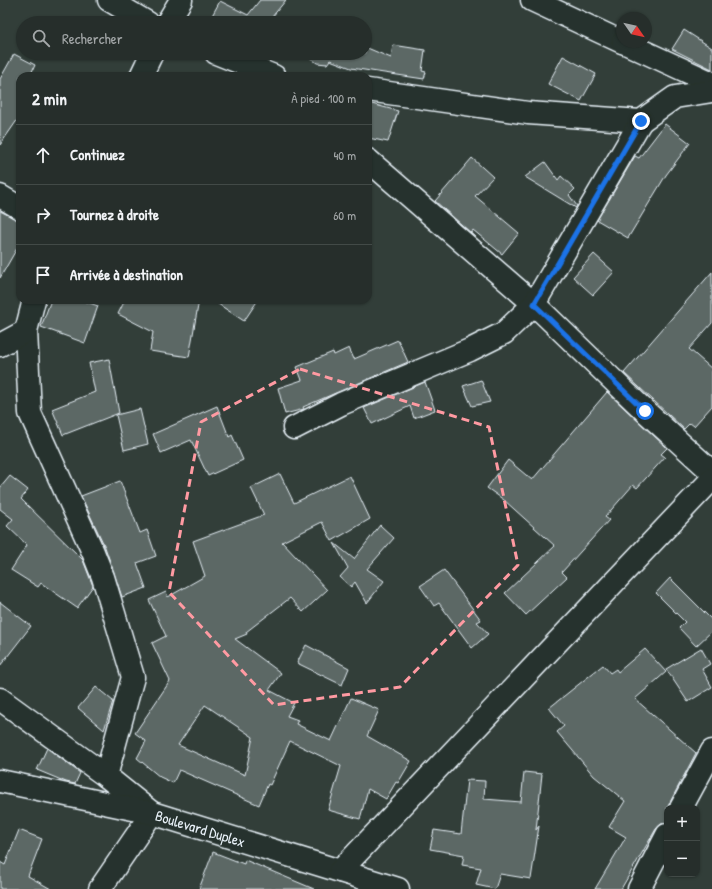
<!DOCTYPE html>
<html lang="fr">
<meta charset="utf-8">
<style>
body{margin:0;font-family:"Patrick Hand",sans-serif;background:#2e3633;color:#f1f3f6}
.controls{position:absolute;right:12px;bottom:12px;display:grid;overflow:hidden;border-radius:8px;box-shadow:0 1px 3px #0004}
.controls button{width:36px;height:36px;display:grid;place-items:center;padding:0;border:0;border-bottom:1px solid #424a47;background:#262e2b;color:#f1f3f6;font:20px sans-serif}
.compass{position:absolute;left:616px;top:12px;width:36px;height:36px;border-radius:50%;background:#262e2b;box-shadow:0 1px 3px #0004;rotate:124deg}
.stop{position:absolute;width:12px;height:12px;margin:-9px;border:3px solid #1a73e8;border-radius:50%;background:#fff}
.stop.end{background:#1a73e8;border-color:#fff;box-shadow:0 1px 4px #0008}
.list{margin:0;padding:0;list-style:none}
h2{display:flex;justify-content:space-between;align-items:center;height:52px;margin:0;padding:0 16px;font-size:17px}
h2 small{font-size:13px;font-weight:400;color:#a4a8a9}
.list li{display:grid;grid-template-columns:26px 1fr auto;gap:12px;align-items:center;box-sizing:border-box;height:60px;padding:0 16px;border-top:1px solid #424a47}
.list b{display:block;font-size:15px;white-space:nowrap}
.list em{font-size:13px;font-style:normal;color:#a4a8a9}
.icon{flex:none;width:22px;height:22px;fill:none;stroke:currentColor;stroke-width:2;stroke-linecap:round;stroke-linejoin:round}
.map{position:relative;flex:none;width:712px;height:889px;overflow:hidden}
.search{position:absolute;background:#262e2b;box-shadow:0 1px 3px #0004;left:16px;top:16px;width:356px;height:44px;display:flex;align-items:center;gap:10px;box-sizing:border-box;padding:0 14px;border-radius:22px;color:#a4a8a9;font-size:15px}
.panel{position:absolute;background:#262e2b;box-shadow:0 1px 3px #0004;left:16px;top:72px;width:356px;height:232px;border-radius:12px}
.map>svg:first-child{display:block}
.building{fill:#5c6865;stroke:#e8f1f8;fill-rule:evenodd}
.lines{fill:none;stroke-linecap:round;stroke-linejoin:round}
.minor-casing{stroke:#e8f1f8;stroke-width:25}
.major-casing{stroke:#e8f1f8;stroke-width:25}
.minor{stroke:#26332d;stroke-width:22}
.major{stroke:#26332d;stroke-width:22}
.route{stroke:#1a73e8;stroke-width:5}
.marked{fill:none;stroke:#ff9aa2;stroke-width:3;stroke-dasharray:8 5;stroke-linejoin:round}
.labels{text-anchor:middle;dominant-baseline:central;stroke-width:3.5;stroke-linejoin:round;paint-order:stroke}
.street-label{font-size:15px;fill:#e8f1f8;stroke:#26332d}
</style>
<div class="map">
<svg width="712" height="889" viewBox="0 0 712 889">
<rect width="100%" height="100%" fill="#323e39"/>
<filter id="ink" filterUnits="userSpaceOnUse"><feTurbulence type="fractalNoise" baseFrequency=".025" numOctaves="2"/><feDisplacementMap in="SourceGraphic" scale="8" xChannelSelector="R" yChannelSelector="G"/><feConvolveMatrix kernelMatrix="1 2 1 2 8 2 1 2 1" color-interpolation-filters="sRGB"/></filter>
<g filter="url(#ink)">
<path class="building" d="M260 0H286L267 23H208L220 1 248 15Z
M684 30 712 48V69L672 49Z
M393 45 425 50 422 71 426 72 424 79 351 68 330 60 327 64 317 63 304 53H365V47L391 58Z
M14 54 35 65 30 76H20V116L0 145V79Z
M563 56 596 74 581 101 548 84Z
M368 103 398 111 388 142 368 138Z
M665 124 690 143 666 175 628 238 597 220 635 156 639 158Z
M472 158 493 177 475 196 519 233 502 254 473 230 471 233 435 201Z
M545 162 558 180 561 176 575 189 569 195 577 206 576 208 525 177Z
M0 211 20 221V243L0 278Z
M594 254 614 272 593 295 573 277Z
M712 272V323L689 349 712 369V406L694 426 690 423 684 429 624 373Z
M51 300H81L98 306 85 343 41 327Z
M125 300H199L189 357 150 351 153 332 118 314Z
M212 300H258L244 321Z
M398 340 408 362 303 407 304 409 285 414 278 388 302 380 297 367 333 352 334 355 349 348 354 359Z
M109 359 119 413 63 435 52 409 95 392 89 363Z
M481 380 490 402 472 406 463 386Z
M425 382 435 410 414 418 410 406 372 424 364 408Z
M607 392 667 448 661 454 665 457 637 488 633 485 605 517 609 520 562 572 567 577 526 615 505 593 555 546 504 500 487 488 508 460 532 480Z
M217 406 229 437 232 435 243 460 208 476 191 440 161 453 153 434Z
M140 409 148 444 124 450 116 415Z
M280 474 294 503 350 476 370 519 332 541 322 522 282 542 327 590 303 612 290 598 246 632 247 634 235 639 281 673 269 690 294 703 287 716 298 720 296 724 331 741 351 698 379 710 367 736 411 761 398 783 396 782 386 799 368 789 360 819 328 810 341 766 290 741 270 785 268 784 259 805 179 770 173 783 160 777 137 758 146 741 135 733 170 681 152 643 166 636 149 600 166 592 168 597 205 576 193 541 264 515 251 488ZM205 705 253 737 245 775 178 745Z
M10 476 28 490 21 499 83 560 93 586 77 608 41 583 38 587 11 570 27 545 7 526 13 519 0 509V488Z
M120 481 140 533 147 530 156 556 137 563 146 588 122 597 105 547 81 496Z
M380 525 394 538 367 569 384 581 367 603 355 582 351 587 340 577 348 568 334 543 354 559Z
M444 570 481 620 477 622 488 634 472 648 439 603 434 606 420 586Z
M670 578 712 620V631L696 646 679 628 685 622 656 593Z
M0 602 31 626 0 666Z
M306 645 349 668 342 685 297 663Z
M701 648 710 664 702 669 712 687 688 702 666 669Z
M645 649 666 672 635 699 696 753 667 808V823L661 824 656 829 621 889H595L626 837 609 827 625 801 594 776 557 732 564 726 549 708 603 665 610 673 616 669 618 672Z
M96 687 113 701 104 730 78 708Z
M47 748 80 773 75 784 66 782 37 770Z
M524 772 542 774 536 830 539 826 531 879 500 874 495 889 476 885 481 868 462 865 464 855 430 849 434 830 461 834 467 780 485 781 484 799 521 802Z
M19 830 42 839 28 876 51 889H0V862L5 865Z
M213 852 244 864 245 860 314 889H199Z"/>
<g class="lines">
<defs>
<g id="minor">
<path d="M109 0 148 23"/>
<path d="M532 0 622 42"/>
<path d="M167 23 181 0"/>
<path d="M623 42 712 83"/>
<path d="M216 53 274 76"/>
<path d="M141 76 152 53"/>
<path d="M368 90 528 113 641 121 675 97 712 91"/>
<path d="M368 160 534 304 645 411 712 472"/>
<path d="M0 196 20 208"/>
<path d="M34 300 26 331 30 413 93 552 103 577 133 677 106 776"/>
<path d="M0 345 26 331"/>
<path d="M294 428 341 404 470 350 504 333 534 304 641 121"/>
<path d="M0 699 106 776 152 813 100 889"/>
<path id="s1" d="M0 781 152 813 340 871"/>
<path d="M681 808 712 751"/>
<path d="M639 889 667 835"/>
</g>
<path id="major" d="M398 889 340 871 712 479"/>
</defs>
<use href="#minor" class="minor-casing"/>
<use href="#major" class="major-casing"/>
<use href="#minor" class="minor"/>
<use href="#major" class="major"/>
</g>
</g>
<g class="lines" filter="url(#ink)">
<path class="route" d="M641 121 534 304 645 411"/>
</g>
<path class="marked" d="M300 369 489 427 518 565 400 687 274 705 169 592 201 422Z"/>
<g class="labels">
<g class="street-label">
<text stroke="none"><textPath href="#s1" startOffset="206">Boulevard Duplex</textPath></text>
</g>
</g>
</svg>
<div class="controls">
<button>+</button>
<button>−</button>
</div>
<svg class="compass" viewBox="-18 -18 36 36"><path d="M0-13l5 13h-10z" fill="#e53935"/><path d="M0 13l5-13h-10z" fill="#a4a8a9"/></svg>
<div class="stop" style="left:645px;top:411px"></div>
<div class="stop end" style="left:641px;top:121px"></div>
<div class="search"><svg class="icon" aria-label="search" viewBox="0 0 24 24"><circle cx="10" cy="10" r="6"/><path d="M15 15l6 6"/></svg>Rechercher</div>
<section class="panel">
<h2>2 min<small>À pied · 100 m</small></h2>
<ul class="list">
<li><svg class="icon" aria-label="ahead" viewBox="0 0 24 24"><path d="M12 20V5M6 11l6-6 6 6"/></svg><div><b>Continuez</b></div><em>40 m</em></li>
<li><svg class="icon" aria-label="right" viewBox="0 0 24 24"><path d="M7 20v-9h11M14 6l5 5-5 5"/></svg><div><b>Tournez à droite</b></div><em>60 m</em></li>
<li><svg class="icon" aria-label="arrive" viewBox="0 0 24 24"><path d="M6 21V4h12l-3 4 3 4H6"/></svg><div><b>Arrivée à destination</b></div></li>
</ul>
</section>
</div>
